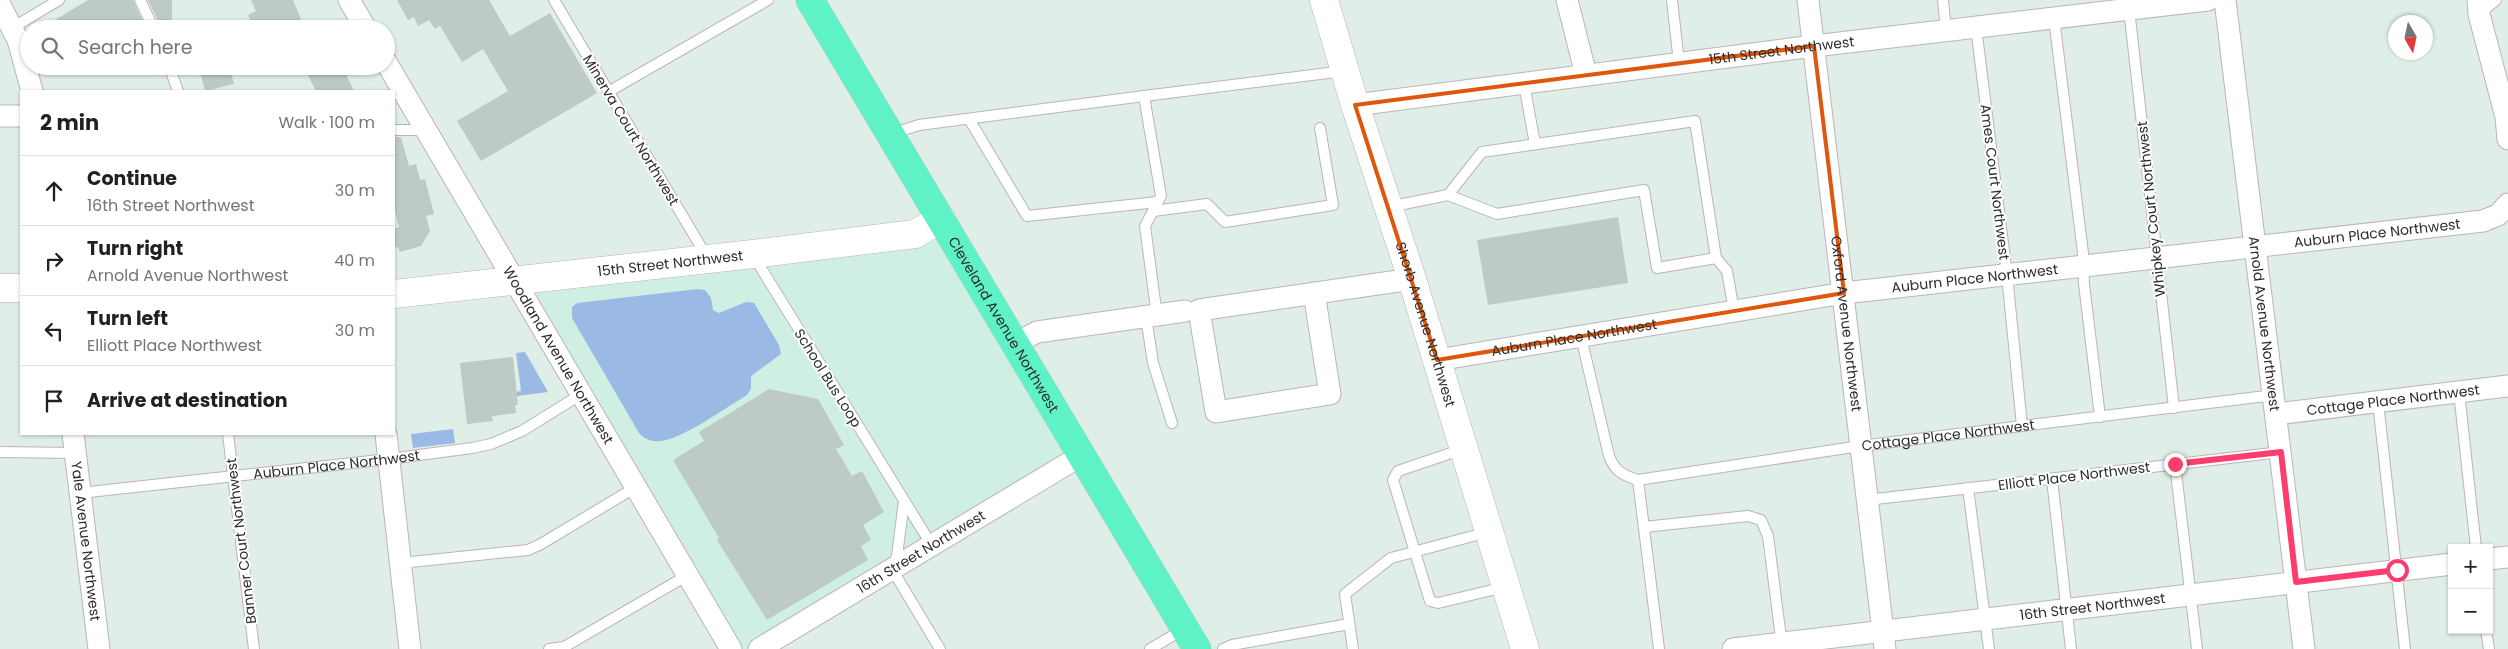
<!DOCTYPE html>
<meta charset="utf-8">
<style>
body{margin:0;font-family:Poppins,sans-serif;background:#f2f2f2;color:#202124}
.controls{position:absolute;right:15px;bottom:15px;display:grid;overflow:hidden;border-radius:0px;box-shadow:0 1px 4px #0004}
.controls button{width:45px;height:45px;display:grid;place-items:center;padding:0;border:0;border-bottom:1px solid #e0e0e0;background:#fff;color:#202124;font:25px sans-serif}
.compass{position:absolute;left:2388px;top:15px;width:45px;height:45px;border-radius:50%;background:#fff;box-shadow:0 1px 4px #0004;rotate:171deg}
.stop{position:absolute;width:15px;height:15px;margin:-11px;border:4px solid #fb3e6d;border-radius:50%;background:#fff}
.stop.end{background:#fb3e6d;border-color:#fff;box-shadow:0 1px 5px #0008}
.list{margin:0;padding:0;list-style:none}
h2{display:flex;justify-content:space-between;align-items:center;height:65px;margin:0;padding:0 20px;font-size:21px}
h2 small{font-size:16px;font-weight:400;color:#757577}
.list li{display:grid;grid-template-columns:32px 1fr auto;gap:15px;align-items:center;box-sizing:border-box;height:70px;padding:0 20px;border-top:1px solid #e0e0e0}
.list b{display:block;font-size:19px;white-space:nowrap}
.list p{margin:0;font-size:16px;white-space:nowrap;color:#757577}
.list em{font-size:16px;font-style:normal;color:#757577}
.icon{flex:none;width:28px;height:28px;fill:none;stroke:currentColor;stroke-width:2;stroke-linecap:round;stroke-linejoin:round}
.map{position:relative;flex:none;width:2508px;height:649px;overflow:hidden}
.search{position:absolute;background:#fff;box-shadow:0 1px 4px #0004;left:20px;top:20px;width:375px;height:55px;display:flex;align-items:center;gap:12px;box-sizing:border-box;padding:0 18px;border-radius:28px;color:#757577;font-size:19px}
.panel{position:absolute;background:#fff;box-shadow:0 1px 4px #0004;left:20px;top:90px;width:375px;height:345px;border-radius:0px}
.map>svg:first-child{display:block}
.education{fill:#cfefe3}
.green{fill:#9bb9e5}
.building{fill:#becac4}
.lines{fill:none;stroke-linecap:round;stroke-linejoin:round}
.lane-casing{stroke:#c0b2b6;stroke-width:12}
.street-casing{stroke:#c0b2b6;stroke-width:23}
.secondary-casing{stroke:#c0b2b6;stroke-width:29}
.primary-casing{stroke:#ccc;stroke-width:29}
.lane{stroke:#fff;stroke-width:10}
.street{stroke:#fff;stroke-width:21}
.secondary{stroke:#fff;stroke-width:28}
.primary{stroke:#60f2c7;stroke-width:28}
.route{stroke:#fb3e6d;stroke-width:6}
.marked{fill:none;stroke:#df570e;stroke-width:4;stroke-linejoin:round}
.labels{text-anchor:middle;dominant-baseline:central;stroke-width:4;stroke-linejoin:round;paint-order:stroke}
.street-label{font-size:14px;fill:#2c2c2c;stroke:#fff}
</style>
<div class="map">
<svg width="2508" height="649" viewBox="0 0 2508 649">
<rect width="100%" height="100%" fill="#dfeee7"/>
<path class="education" d="M941 219 1082 455 759 649H731L516 281Z"/>
<path class="green" d="M698 289 705 290 711 298 713 310 719 313 746 302 754 303 779 345 781 354 751 376V389L747 395C727 407 681 440 660 441 651 442 645 439 639 433L572 318V307L577 303Z
M525 352 548 392 517 396 516 392 521 391 516 353Z
M453 429 455 443 413 448 411 434Z"/>
<path class="building" d="M88 0H133L146 28 40 29Z
M148 0H172V19L159 23Z
M251 0H293L305 29H254L248 15 256 11Z
M397 0H489L510 36 550 13 597 93 481 161 457 121 508 91 483 49 462 62 440 26 435 29 429 20 418 26 414 17 408 20Z
M220 66H229L234 84 205 91 200 72Z
M303 66H342L354 91H316Z
M394 137H401L409 166 416 164 420 180 425 179 434 214 426 216 430 231 421 246 400 252 398 247 394 248V229L399 227 394 207Z
M1618 217 1628 283 1488 305 1477 240Z
M513 357 518 405H515L516 413 492 416 493 421 467 424 460 363Z
M769 389 818 399 844 445 836 449 852 476 862 471 884 512 863 525 871 540 861 546 868 560 767 620 717 540 719 538 673 460 704 441 699 432Z"/>
<g class="lines">
<defs>
<g id="lane">
<path d="M140 0 154 29"/>
<path d="M554 0 707 257"/>
<path d="M1672 0 1679 63"/>
<path d="M1943 0 1946 30"/>
<path d="M2129 9 2174 408"/>
<path d="M2480 13 2496 0"/>
<path d="M2054 18 2083 253 2084 284 2100 417"/>
<path d="M1976 27 2007 275 2022 426"/>
<path d="M12 28 59 0"/>
<path d="M169 66 178 91"/>
<path d="M1524 84 1535 144"/>
<path d="M608 92 768 0"/>
<path d="M969 119 1027 216 1157 202"/>
<path d="M394 130H427"/>
<path d="M891 134 919 125 1144 96"/>
<path d="M1389 207 1448 195 1482 152 1695 121 1716 258 1657 268 1644 190 1497 214 1448 195"/>
<path d="M1153 211 1207 204 1225 222 1333 205 1320 128"/>
<path d="M753 255 931 544"/>
<path d="M1716 258 1727 271 1734 311"/>
<path d="M1157 316 1145 226 1161 196 1144 96 1344 71"/>
<path d="M1146 317 1153 363 1172 423"/>
<path id="s1" d="M1581 337 1609 456C1615 471 1622 475 1638 480L1860 446 2274 395"/>
<path d="M2459 392 2476 548"/>
<path d="M2378 402 2405 649"/>
<path d="M228 434 254 649"/>
<path d="M1463 449 1398 471 1393 480 1430 601 1438 603 1505 587"/>
<path d="M0 452 75 453"/>
<path d="M2175 464 2197 649"/>
<path d="M2052 479 2071 649"/>
<path d="M1638 480 1659 649"/>
<path d="M1968 488 1989 649"/>
<path id="s2" d="M80 493 389 459 472 448 491 444 522 431 580 395"/>
<path d="M1867 500 2281 452"/>
<path d="M904 501 897 556 892 569 940 649"/>
<path d="M1644 527 1748 516 1761 520 1768 536 1782 646"/>
<path d="M401 563 528 550 541 544 636 487"/>
<path d="M2486 630 2489 649"/>
<path d="M549 649 564 647 688 575"/>
<path d="M1150 649 1184 629"/>
<path d="M1223 649 1232 645 1349 624"/>
<path d="M1353 649 1345 594 1391 558 1488 532"/>
</g>
<g id="street">
<path d="M349 0 366 29"/>
<path d="M1567 0 1586 75"/>
<path id="s3" d="M1808 0 1885 649"/>
<path id="s4" d="M2225 0 2304 649"/>
<path d="M2478 0 2479 14 2506 117 2508 139"/>
<path d="M0 5 18 40 32 91"/>
<path id="s5" d="M386 62 731 649"/>
<path id="s6" d="M1355 105 1814 46 2208 0"/>
<path d="M0 116H21"/>
<path d="M1314 293 1330 394 1216 412 1199 310 1412 279"/>
<path d="M1016 343 1037 332 1185 311"/>
<path id="s7" d="M1437 360 1844 293 2483 221 2498 215 2508 204"/>
<path id="s8" d="M2276 414 2508 386"/>
<path id="s9" d="M73 434 99 649"/>
<path d="M386 434 410 649"/>
<path d="M2489 559 2508 557"/>
<path id="s10" d="M759 649 1082 455"/>
<path id="s11" d="M1733 649 2452 564"/>
</g>
<g id="secondary">
<path id="s12" d="M1324 0 1355 105 1412 279 1525 649"/>
<path d="M0 288H21"/>
<path id="s13" d="M394 294 753 254 915 234 941 219"/>
</g>
<g id="primary">
<path id="s14" d="M810 0 1197 649"/>
</g>
</defs>
<use href="#lane" class="lane-casing"/>
<use href="#street" class="street-casing"/>
<use href="#secondary" class="secondary-casing"/>
<use href="#primary" class="primary-casing"/>
<use href="#lane" class="lane"/>
<use href="#street" class="street"/>
<use href="#secondary" class="secondary"/>
<use href="#primary" class="primary"/>
</g>
<g class="lines">
<path class="route" d="M2175 464 2281 452 2296 582 2397 570"/>
</g>
<path class="marked" d="M1814 46 1844 293 1437 360 1355 105Z"/>
<g class="labels">
<g class="street-label">
<text stroke="none"><textPath href="#s6" startOffset="430">15th Street Northwest</textPath></text>
<text transform="translate(631 130) rotate(59)">Minerva Court Northwest</text>
<text transform="translate(1995 182) rotate(83)">Ames Court Northwest</text>
<text transform="translate(2151 209) rotate(-96)">Whipkey Court Northwest</text>
<text stroke="none"><textPath href="#s7" startOffset="949">Auburn Place Northwest</textPath></text>
<text stroke="none"><textPath href="#s13" startOffset="278">15th Street Northwest</textPath></text>
<text stroke="none"><textPath href="#s7" startOffset="544">Auburn Place Northwest</textPath></text>
<text stroke="none"><textPath href="#s14" startOffset="378">Cleveland Avenue Northwest</textPath></text>
<text stroke="none"><textPath href="#s12" startOffset="340">Shorb Avenue Northwest</textPath></text>
<text stroke="none"><textPath href="#s3" startOffset="326">Oxford Avenue Northwest</textPath></text>
<text stroke="none"><textPath href="#s4" startOffset="326">Arnold Avenue Northwest</textPath></text>
<text stroke="none"><textPath href="#s7" startOffset="139">Auburn Place Northwest</textPath></text>
<text stroke="none"><textPath href="#s5" startOffset="340">Woodland Avenue Northwest</textPath></text>
<text transform="translate(828 378) rotate(58)">School Bus Loop</text>
<text stroke="none"><textPath href="#s8" startOffset="118">Cottage Place Northwest</textPath></text>
<text stroke="none"><textPath href="#s1" startOffset="475">Cottage Place Northwest</textPath></text>
<text stroke="none"><textPath href="#s2" startOffset="258">Auburn Place Northwest</textPath></text>
<text transform="translate(2074 476) rotate(-7)">Elliott Place Northwest</text>
<text stroke="none"><textPath href="#s9" startOffset="108">Yale Avenue Northwest</textPath></text>
<text transform="translate(241 541) rotate(-97)">Banner Court Northwest</text>
<text stroke="none"><textPath href="#s10" startOffset="189">16th Street Northwest</textPath></text>
<text stroke="none"><textPath href="#s11" startOffset="362">16th Street Northwest</textPath></text>
</g>
</g>
</svg>
<div class="controls">
<button>+</button>
<button>−</button>
</div>
<svg class="compass" viewBox="-18 -18 36 36"><path d="M0-13l5 13h-10z" fill="#e53935"/><path d="M0 13l5-13h-10z" fill="#757577"/></svg>
<div class="stop" style="left:2397px;top:570px"></div>
<div class="stop end" style="left:2175px;top:464px"></div>
<div class="search"><svg class="icon" aria-label="search" viewBox="0 0 24 24"><circle cx="10" cy="10" r="6"/><path d="M15 15l6 6"/></svg>Search here</div>
<section class="panel">
<h2>2 min<small>Walk · 100 m</small></h2>
<ul class="list">
<li><svg class="icon" aria-label="ahead" viewBox="0 0 24 24"><path d="M12 20V5M6 11l6-6 6 6"/></svg><div><b>Continue</b><p>16th Street Northwest</p></div><em>30 m</em></li>
<li><svg class="icon" aria-label="right" viewBox="0 0 24 24"><path d="M7 20v-9h11M14 6l5 5-5 5"/></svg><div><b>Turn right</b><p>Arnold Avenue Northwest</p></div><em>40 m</em></li>
<li><svg class="icon" aria-label="left" viewBox="0 0 24 24"><path d="M17 20v-9H6M10 6l-5 5 5 5"/></svg><div><b>Turn left</b><p>Elliott Place Northwest</p></div><em>30 m</em></li>
<li><svg class="icon" aria-label="arrive" viewBox="0 0 24 24"><path d="M6 21V4h12l-3 4 3 4H6"/></svg><div><b>Arrive at destination</b></div></li>
</ul>
</section>
</div>
